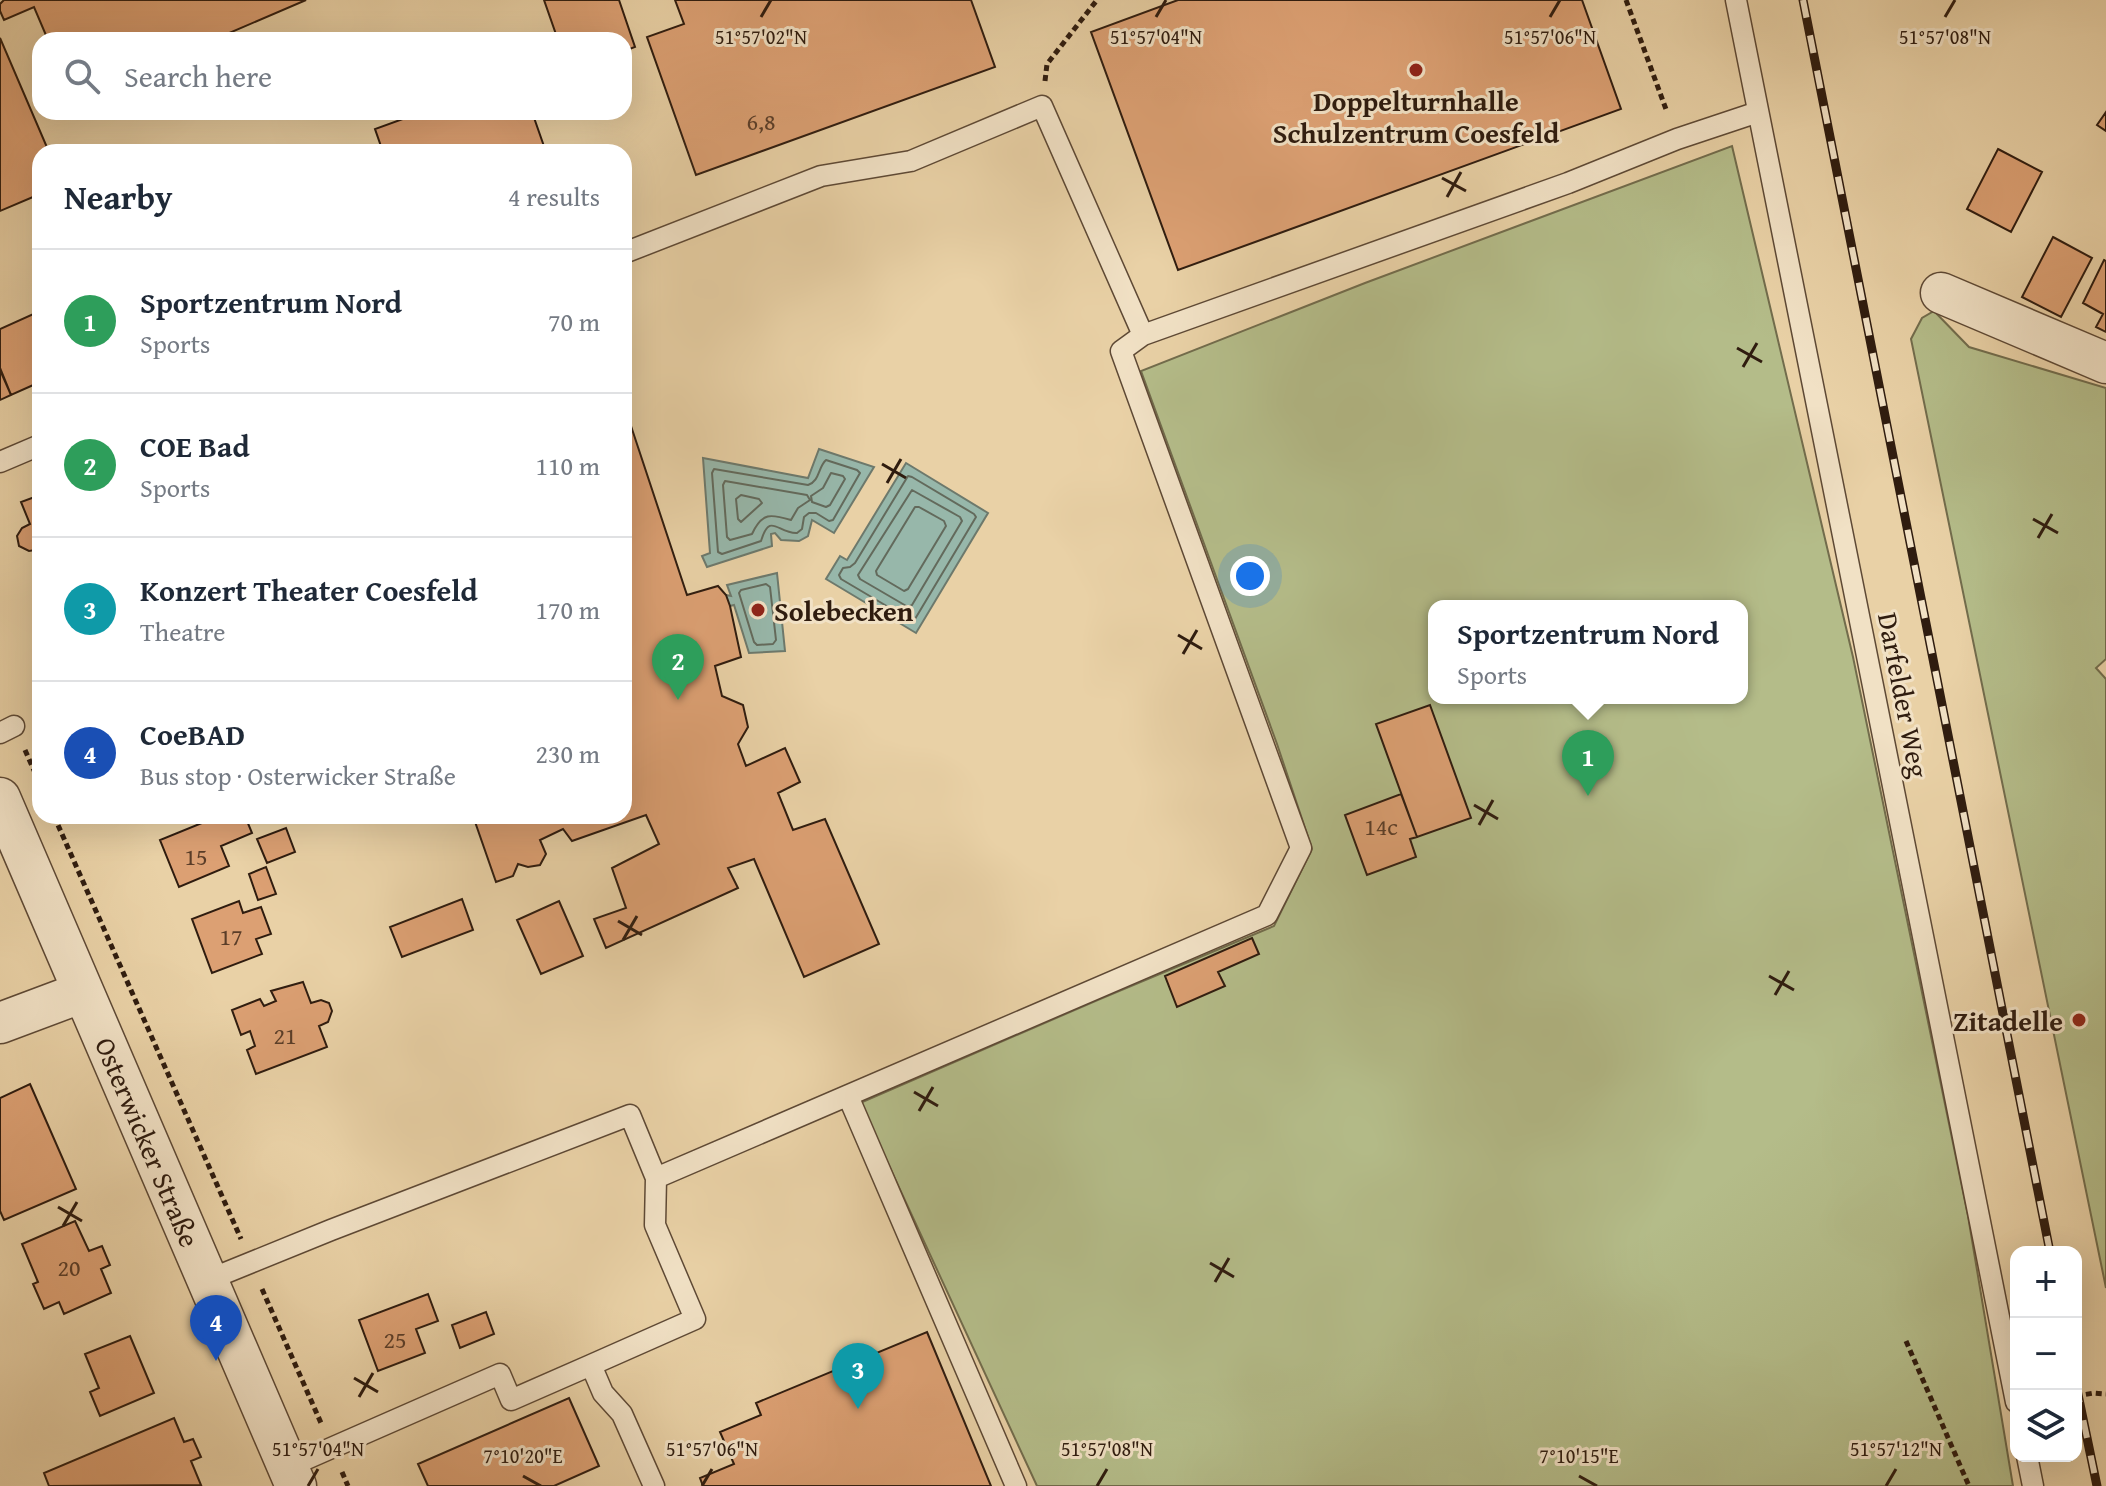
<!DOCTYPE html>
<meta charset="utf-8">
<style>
body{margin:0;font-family:"Gentium Book Plus",serif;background:#f2f2f3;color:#1f2937}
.controls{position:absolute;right:24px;bottom:24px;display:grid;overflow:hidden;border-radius:16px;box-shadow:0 8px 32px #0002}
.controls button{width:72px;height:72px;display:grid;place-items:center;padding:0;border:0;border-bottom:2px solid #e0e1e3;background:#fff;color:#1f2937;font:40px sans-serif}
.you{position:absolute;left:1250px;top:576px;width:28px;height:28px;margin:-20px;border:6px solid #fff;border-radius:50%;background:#1a73e8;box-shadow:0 0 0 12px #1a73e833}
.badge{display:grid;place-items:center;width:52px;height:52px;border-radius:50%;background:#8f2418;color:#fff;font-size:26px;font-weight:700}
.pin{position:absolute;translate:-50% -66px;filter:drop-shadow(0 2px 4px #0008)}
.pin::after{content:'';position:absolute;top:42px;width:28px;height:24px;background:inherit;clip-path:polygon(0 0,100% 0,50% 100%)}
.popup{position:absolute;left:1428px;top:600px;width:320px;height:104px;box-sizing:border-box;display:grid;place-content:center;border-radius:16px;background:#fff;filter:drop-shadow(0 2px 6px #0005);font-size:26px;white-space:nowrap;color:#747a83}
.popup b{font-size:30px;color:#1f2937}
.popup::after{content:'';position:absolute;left:50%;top:100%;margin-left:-16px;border:16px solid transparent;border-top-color:#fff}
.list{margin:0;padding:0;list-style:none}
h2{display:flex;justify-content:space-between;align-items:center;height:104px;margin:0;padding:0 32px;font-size:34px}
h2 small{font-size:26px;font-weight:400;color:#747a83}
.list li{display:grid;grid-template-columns:52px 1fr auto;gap:24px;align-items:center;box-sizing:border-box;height:144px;padding:0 32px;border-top:2px solid #e0e1e3}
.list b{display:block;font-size:30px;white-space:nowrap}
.list p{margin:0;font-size:26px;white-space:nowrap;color:#747a83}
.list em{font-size:26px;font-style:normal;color:#747a83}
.icon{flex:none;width:44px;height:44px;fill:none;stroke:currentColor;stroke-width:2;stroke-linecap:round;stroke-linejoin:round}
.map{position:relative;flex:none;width:2106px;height:1486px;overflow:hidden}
.search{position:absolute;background:#fff;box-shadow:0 8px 32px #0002;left:32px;top:32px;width:600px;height:88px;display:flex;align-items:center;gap:20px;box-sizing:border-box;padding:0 28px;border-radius:24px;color:#747a83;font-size:30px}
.panel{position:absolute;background:#fff;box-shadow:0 8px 32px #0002;left:32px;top:144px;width:600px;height:680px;border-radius:24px}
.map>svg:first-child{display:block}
.green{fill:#b4bc89;stroke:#726c4c;stroke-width:2;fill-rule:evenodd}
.water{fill:#97b7aa;stroke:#6d796c;stroke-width:2}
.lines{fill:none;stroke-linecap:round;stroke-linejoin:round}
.shore{stroke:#636a5c;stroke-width:2}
.building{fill:#dca073;stroke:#2f1c0f;stroke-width:2}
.lane-casing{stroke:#5e4935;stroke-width:23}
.street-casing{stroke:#5e4935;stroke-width:43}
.path{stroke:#2f1c0f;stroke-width:5;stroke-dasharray:6 4;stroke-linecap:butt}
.lane{stroke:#f1e1c5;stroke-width:20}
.street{stroke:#f1e1c5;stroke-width:40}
.rail-casing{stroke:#2f1c0f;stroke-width:9}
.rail{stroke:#f1e1c5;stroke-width:6;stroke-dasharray:18;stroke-linecap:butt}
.ticks{fill:none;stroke:#2f1c0f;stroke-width:3}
.poi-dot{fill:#8f2418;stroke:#f1e1c5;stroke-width:3}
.labels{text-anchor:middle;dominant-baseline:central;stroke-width:6;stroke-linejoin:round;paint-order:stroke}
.number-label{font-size:24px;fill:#5a3d28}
.poi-label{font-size:28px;font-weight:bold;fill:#2f1c0f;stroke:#f1e1c5}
.street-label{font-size:28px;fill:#2f1c0f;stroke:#f1e1c5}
.ticks-label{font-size:20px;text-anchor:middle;fill:#2f1c0f;stroke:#f1e1c5;stroke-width:6;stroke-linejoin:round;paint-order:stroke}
</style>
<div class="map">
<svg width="2106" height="1486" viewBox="0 0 2106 1486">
<rect width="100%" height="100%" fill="#e9d1a6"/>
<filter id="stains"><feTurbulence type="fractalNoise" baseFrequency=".0025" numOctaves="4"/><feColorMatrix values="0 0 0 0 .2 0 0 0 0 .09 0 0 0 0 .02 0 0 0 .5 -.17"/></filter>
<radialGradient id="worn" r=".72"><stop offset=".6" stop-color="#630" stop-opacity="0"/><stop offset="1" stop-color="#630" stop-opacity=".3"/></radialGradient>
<path class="green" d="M1732 146 1853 657 1968 1216 2013 1486H1037L860 1103 1100 999 1274 926 1312 849 1277 744 1141 371 1365 283ZM1434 606H1742V698H1434Z
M1934 311 1969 347 2106 388V659L2096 668 2106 679V1288L1911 339 1922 318Z"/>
<path class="water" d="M819 449 874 467 834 533 812 520 808 536 799 541 781 540 775 533 771 534 772 546 707 567 702 556 710 553 703 458 808 478Z
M906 463 988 513 916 633 826 579 840 556 847 560Z
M777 573 785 651 749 653 734 605 730 606 720 614 726 595 731 596 727 585Z"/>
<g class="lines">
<path class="shore" d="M826 460 857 470 860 473 833 520 829 521 816 513H809L804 517 802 529 797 533C778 534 770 511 761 541L722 554 718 552 712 473 714 469 808 485C820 481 818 467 826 460Z
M831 473 843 476 845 479 830 505 826 507 812 502 811 496 823 488Z
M908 476 912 477 974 514 976 517 915 619 912 621 841 579 839 575 843 568 850 567 855 563Z
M725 481 807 495 810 500 798 508 791 520C771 514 762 512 752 534L730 540 727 537 723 485Z
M912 490 960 517 962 521 912 605 908 607 860 579 858 575Z
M741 495 759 499 762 503 741 522 738 519 736 499Z
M915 507H919L944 521 946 526 908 589 904 591 877 575 876 571Z
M766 584 770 587 776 640 773 644 757 645 754 642 739 593 741 590Z"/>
</g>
<path class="building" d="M4 0H306L213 40H48L34 7 4 20 0 11V4Z
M544 0H619L635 47 624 51V40H558Z
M675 0H971L995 67 696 175 647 37 684 24Z
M1178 0H1582L1621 109 1178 270 1091 32Z
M0 38 49 152H40V194L0 211Z
M422 112H532L546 152H383L375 129Z
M2106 112V131L2097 125Z
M1998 149 2042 172 2011 232 1967 209Z
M2053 237 2092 258 2061 317 2022 297Z
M2104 260 2106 261V332L2096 327 2103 314 2083 303Z
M40 311V382L11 395 0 368V329Z
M0 370 11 395 0 400Z
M630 423 687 595 718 586 726 595 730 606 741 657 715 666 722 696 743 705 748 727 738 744 746 766 785 748 800 782 778 793 793 830 825 819 879 944 804 977 754 859 728 868 738 888 606 948 594 919 626 908 612 868 659 844 646 815 572 841 563 829 540 840 546 854 540 865 528 867 518 864 513 876 496 882 473 816H624V425Z
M40 495V564L35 550 29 551 19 546 17 536 22 528 30 524 21 502Z
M1430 705 1471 818 1417 837 1376 724Z
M1401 794 1417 837 1410 839 1416 857 1367 875 1345 815Z
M219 816H245L252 833 221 846 229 866 179 887 160 840Z
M286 828 295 852 267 863 257 839Z
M266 867 276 894 258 900 249 874Z
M462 899 473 930 402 957 390 927Z
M239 901 243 913 261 907 271 934 256 939 262 954 212 973 192 919Z
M559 901 583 956 541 974 517 920Z
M1252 938 1259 954 1218 972 1225 986 1177 1007 1165 976Z
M303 982 311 1003 321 1000 329 1003 332 1011 328 1022 319 1026 327 1047 256 1074 247 1050 255 1046 250 1031 241 1035 232 1010 260 999 264 1006 276 1001 271 991Z
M30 1084 76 1189 4 1220 0 1211V1098Z
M75 1221 89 1251 102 1246 110 1265 101 1269 111 1293 64 1314 59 1302 44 1309 33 1284 38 1282 22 1244Z
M428 1294 438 1321 416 1329 425 1353 378 1371 359 1320Z
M486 1312 494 1334 460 1348 452 1325Z
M927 1332 991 1486H703L700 1478 734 1464 720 1432 761 1415 756 1403Z
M130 1336 154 1393 100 1416 90 1392 99 1388 85 1354Z
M569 1398 599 1466 554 1486H428L418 1464Z
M174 1418 184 1442 193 1439 201 1457 191 1461 201 1485 49 1486 44 1473Z"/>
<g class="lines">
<defs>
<path id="lane" d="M1736 0 2016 1402
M624 253 821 176 911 161 1042 106 1143 335 1568 183 1677 139 1758 112
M0 462 40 445
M0 733 14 726
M848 1096 1016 1486
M208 1280 331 1230 630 1115 656 1178 1267 915 1301 848 1121 351 1143 335
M2027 1456 2033 1486
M288 1467 500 1374 511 1400 591 1365
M654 1486 622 1414 603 1393 591 1365 695 1319 655 1225 656 1178"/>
<path id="street" d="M1941 293 2106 363
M0 798 296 1486
M0 1023 83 992"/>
</defs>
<use href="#lane" class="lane-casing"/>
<use href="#street" class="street-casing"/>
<path class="path" d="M1626 0 1667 112
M1045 81 1047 64 1097 0
M25 750 40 784
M54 816 241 1239
M262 1289 321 1423
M1906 1341 1969 1486
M2076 1396 2094 1393 2106 1394
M342 1472 348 1486"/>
<use href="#lane" class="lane"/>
<use href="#street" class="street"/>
<defs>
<path id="rail" d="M1803 0 2050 1252
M2076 1385 2097 1486"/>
</defs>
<use href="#rail" class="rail-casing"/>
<use href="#rail" class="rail"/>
</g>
<path class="ticks" d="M761 17 771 0M1156 17 1166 0M1550 17 1560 0M1945 17 1955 0M1442 178 1466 191M1447 197 1461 172M1737 348 1762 362M1743 367 1757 343M882 464 906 478M887 483 901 459M2033 519 2058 533M2038 538 2052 514M1178 635 1202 649M1183 654 1197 630M1474 805 1498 819M1479 825 1493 800M618 921 642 935M623 940 637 916M1769 976 1794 990M1775 995 1789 971M914 1092 938 1106M919 1111 933 1087M58 1207 82 1221M63 1226 77 1202M1210 1263 1234 1277M1215 1282 1229 1258M354 1378 378 1392M359 1397 373 1373M523 1476 541 1486M1579 1476 1597 1486M308 1486 318 1469M702 1486 712 1469M1097 1486 1107 1469M1886 1486 1896 1469"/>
<g class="poi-dot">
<circle cx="1416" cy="70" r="8"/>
<circle cx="758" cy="610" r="8"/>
<circle cx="2079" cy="1020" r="8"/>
</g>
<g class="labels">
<g class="number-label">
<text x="761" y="121">6,8</text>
<text x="1381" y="826">14c</text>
<text x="196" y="856">15</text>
<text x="231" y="936">17</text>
<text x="285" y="1035">21</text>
<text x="69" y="1267">20</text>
<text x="395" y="1339">25</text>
</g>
<g class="poi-label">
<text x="1416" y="100">Doppelturnhalle<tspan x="1416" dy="32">Schulzentrum Coesfeld</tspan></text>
<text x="774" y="610" text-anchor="start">Solebecken</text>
<text x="2063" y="1020" text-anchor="end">Zitadelle</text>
</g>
<g class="street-label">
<text transform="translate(1904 695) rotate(79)">Darfelder Weg</text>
<text transform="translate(148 1142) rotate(67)">Osterwicker Straße</text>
</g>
</g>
<g class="ticks-label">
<text x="761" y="44">51°57'02"N</text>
<text x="1156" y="44">51°57'04"N</text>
<text x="1550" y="44">51°57'06"N</text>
<text x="1945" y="44">51°57'08"N</text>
<text x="318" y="1456">51°57'04"N</text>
<text x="712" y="1456">51°57'06"N</text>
<text x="1107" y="1456">51°57'08"N</text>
<text x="1896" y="1456">51°57'12"N</text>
<text x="523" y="1463">7°10'20"E</text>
<text x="1579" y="1463">7°10'15"E</text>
</g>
<rect width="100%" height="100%" filter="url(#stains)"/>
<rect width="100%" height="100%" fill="url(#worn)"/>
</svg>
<div class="controls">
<button>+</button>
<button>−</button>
<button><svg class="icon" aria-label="layers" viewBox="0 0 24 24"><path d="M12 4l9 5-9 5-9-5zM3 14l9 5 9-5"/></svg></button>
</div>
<div class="you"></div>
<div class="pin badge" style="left:1588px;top:796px;background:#2e9e5b">1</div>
<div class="popup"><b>Sportzentrum Nord</b>Sports</div>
<div class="pin badge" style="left:678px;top:700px;background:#2e9e5b">2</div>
<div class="pin badge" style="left:858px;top:1409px;background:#0f9aa8">3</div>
<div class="pin badge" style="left:216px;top:1361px;background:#1a4fb4">4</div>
<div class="search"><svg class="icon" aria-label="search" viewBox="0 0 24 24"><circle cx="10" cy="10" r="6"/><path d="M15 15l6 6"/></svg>Search here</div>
<section class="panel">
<h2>Nearby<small>4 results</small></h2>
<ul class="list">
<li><span class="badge" style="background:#2e9e5b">1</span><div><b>Sportzentrum Nord</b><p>Sports</p></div><em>70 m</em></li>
<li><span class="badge" style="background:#2e9e5b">2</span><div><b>COE Bad</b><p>Sports</p></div><em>110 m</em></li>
<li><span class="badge" style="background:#0f9aa8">3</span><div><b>Konzert Theater Coesfeld</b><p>Theatre</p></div><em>170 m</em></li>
<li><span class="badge" style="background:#1a4fb4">4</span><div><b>CoeBAD</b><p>Bus stop · Osterwicker Straße</p></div><em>230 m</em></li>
</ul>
</section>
</div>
